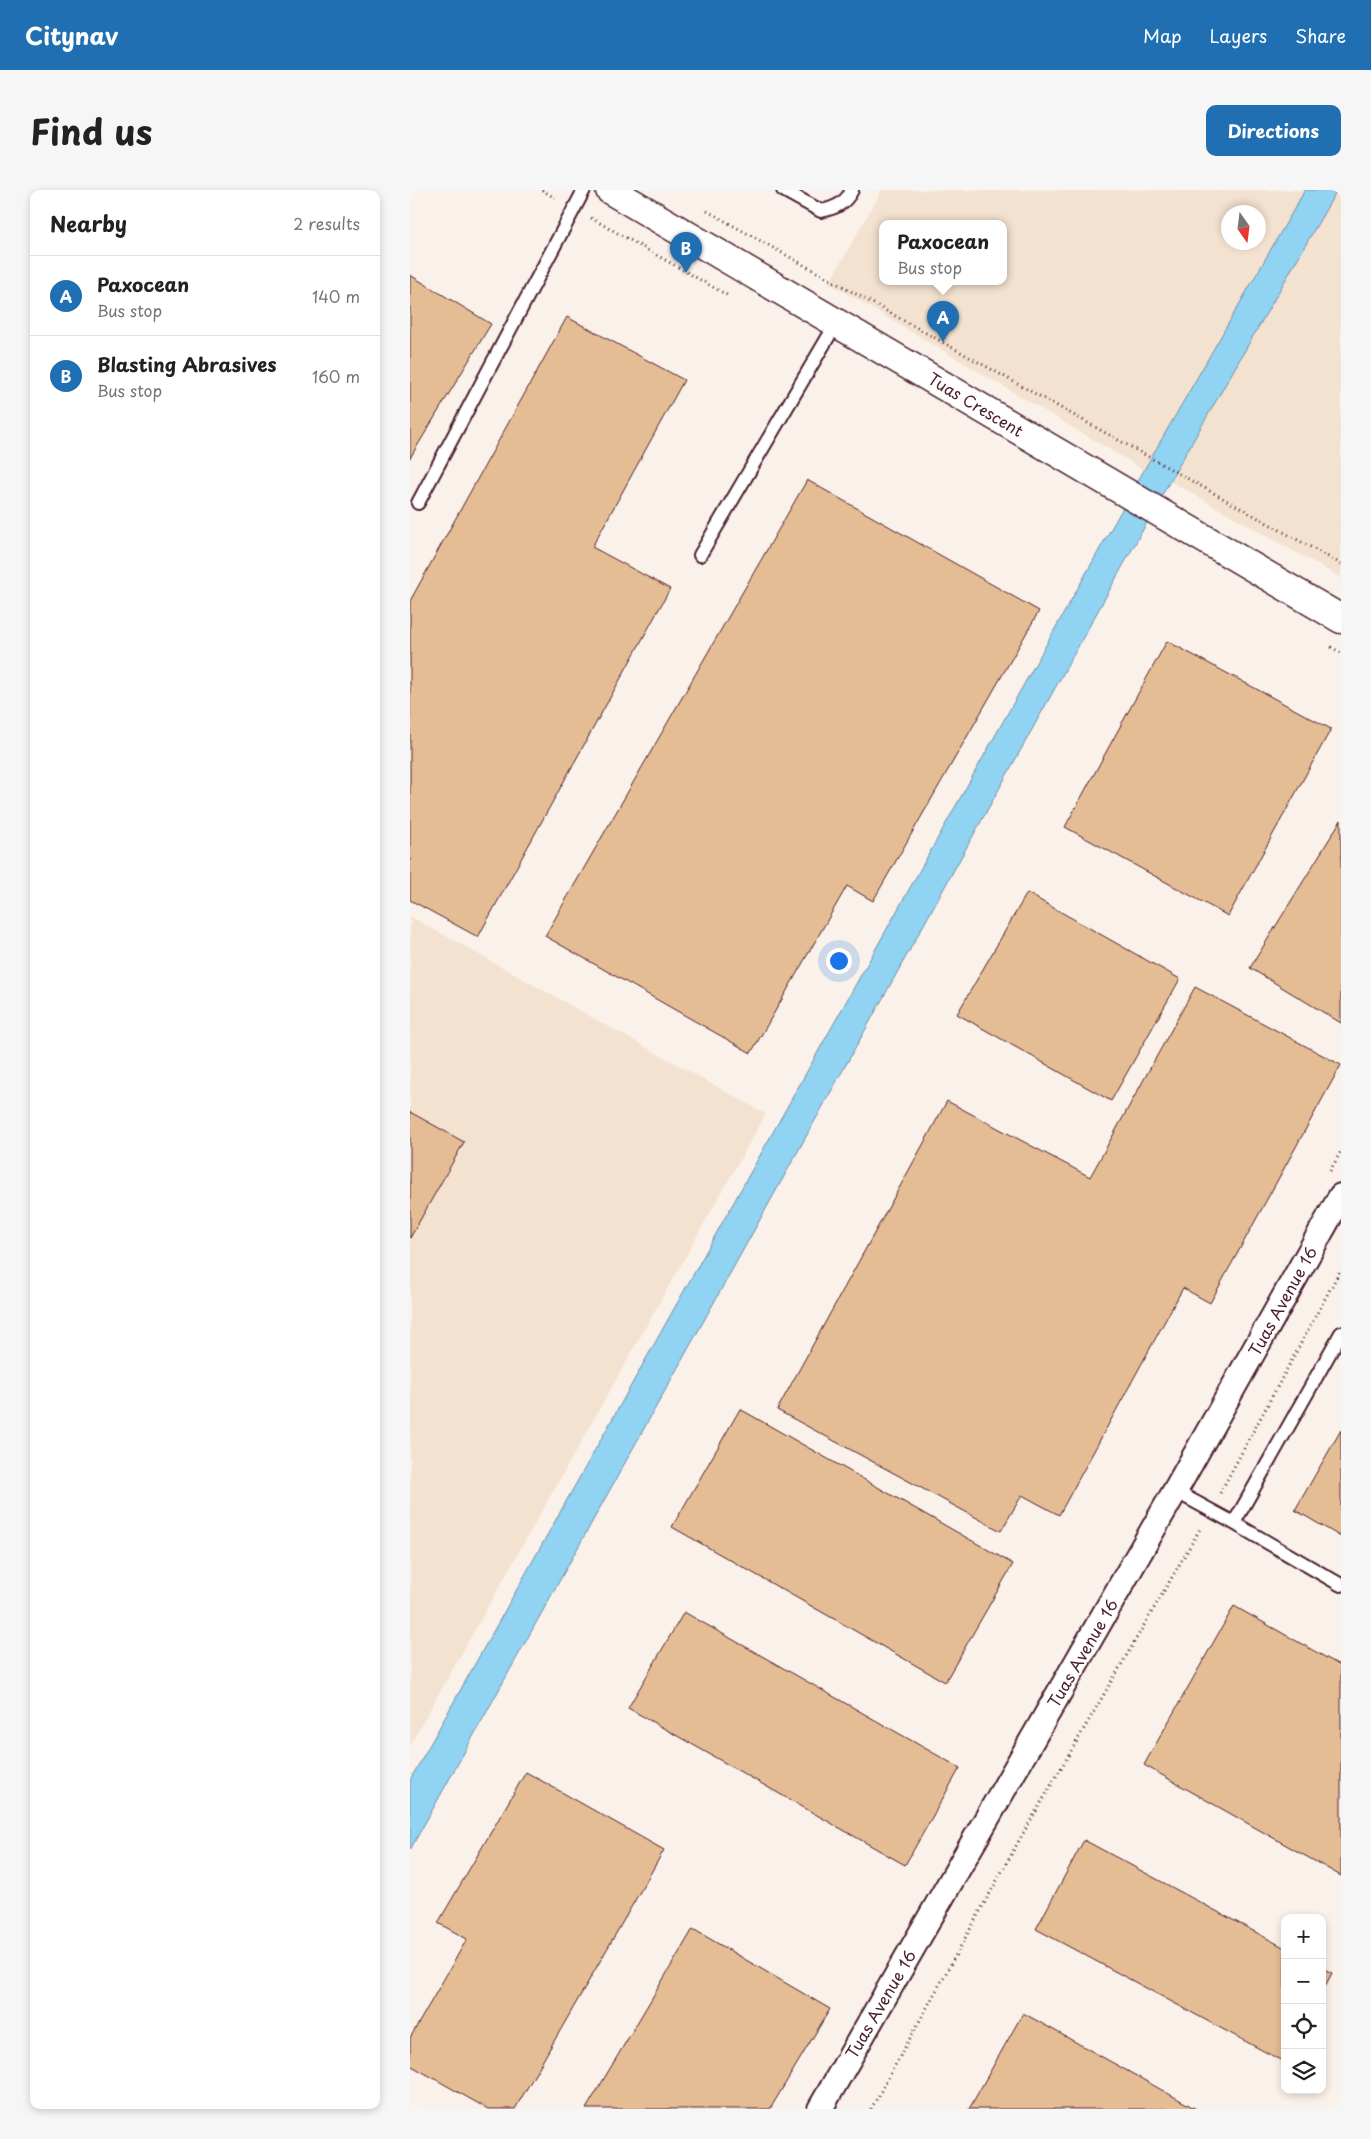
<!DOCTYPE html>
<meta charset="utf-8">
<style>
body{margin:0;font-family:"Playpen Sans",sans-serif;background:#f6f6f6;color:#222}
.controls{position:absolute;right:15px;bottom:15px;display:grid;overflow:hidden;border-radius:10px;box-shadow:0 2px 8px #0003}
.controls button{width:45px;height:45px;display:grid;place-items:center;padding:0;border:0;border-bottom:1px solid #e0e0e0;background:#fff;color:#222;font:25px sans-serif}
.compass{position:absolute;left:811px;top:15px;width:45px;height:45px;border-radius:50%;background:#fff;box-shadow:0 2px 8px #0003;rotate:166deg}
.you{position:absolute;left:428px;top:770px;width:18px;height:18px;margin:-12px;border:4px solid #fff;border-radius:50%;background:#1a73e8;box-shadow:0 0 0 8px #1a73e833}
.badge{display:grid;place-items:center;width:32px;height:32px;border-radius:50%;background:#1f6fb2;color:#fff;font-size:16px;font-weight:700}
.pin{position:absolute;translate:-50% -41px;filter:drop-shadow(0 1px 2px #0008)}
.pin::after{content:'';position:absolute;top:26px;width:18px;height:15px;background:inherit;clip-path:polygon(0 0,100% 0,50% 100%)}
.popup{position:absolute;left:469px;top:30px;width:128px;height:65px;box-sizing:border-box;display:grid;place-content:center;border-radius:10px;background:#fff;filter:drop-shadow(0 1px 4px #0005);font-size:16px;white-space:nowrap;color:#767676}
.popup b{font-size:19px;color:#222}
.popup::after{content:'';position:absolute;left:50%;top:100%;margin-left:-10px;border:10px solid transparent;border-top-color:#fff}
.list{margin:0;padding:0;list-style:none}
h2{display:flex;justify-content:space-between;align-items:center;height:65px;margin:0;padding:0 20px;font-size:21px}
h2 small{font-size:16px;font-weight:400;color:#767676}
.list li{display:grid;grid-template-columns:32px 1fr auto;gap:15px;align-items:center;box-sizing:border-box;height:80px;padding:0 20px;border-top:1px solid #e0e0e0}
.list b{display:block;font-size:19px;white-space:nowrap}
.list p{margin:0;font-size:16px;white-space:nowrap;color:#767676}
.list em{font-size:16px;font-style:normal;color:#767676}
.icon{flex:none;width:28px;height:28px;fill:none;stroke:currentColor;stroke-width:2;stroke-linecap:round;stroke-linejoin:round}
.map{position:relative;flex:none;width:931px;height:1919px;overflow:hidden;border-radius:10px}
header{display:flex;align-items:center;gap:30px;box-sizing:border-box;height:70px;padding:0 25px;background:#1f6fb2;color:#fff}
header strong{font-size:24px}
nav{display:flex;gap:28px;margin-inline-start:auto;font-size:18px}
.intro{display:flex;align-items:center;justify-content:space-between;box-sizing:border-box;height:120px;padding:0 30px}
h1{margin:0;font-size:35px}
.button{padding:12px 22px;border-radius:10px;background:#1f6fb2;color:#fff;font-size:18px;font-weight:700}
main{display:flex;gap:30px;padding:0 30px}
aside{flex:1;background:#fff;border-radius:10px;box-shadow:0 2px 8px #0003}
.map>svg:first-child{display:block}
.built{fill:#f4e2d0;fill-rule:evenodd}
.water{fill:#90d3f2;stroke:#748ba2}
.building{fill:#e5bd95;stroke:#4a1f2b}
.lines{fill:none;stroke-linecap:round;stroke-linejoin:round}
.service-casing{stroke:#4a1f2b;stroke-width:16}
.minor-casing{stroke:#4a1f2b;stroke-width:28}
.tertiary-casing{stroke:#4a1f2b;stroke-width:31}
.path{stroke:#4a1f2b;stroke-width:3;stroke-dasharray:1 4;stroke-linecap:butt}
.service{stroke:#fff;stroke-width:12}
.minor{stroke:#fff;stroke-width:24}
.tertiary{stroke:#fff;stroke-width:28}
.labels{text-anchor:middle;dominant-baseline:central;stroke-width:4.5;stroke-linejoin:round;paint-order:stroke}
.street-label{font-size:16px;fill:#4a1f2b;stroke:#fff}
</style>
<header>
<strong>Citynav</strong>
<nav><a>Map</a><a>Layers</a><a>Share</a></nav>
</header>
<div class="intro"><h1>Find us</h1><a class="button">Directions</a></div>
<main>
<aside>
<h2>Nearby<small>2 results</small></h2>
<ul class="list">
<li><span class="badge">A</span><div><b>Paxocean</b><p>Bus stop</p></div><em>140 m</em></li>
<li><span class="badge">B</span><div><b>Blasting Abrasives</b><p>Bus stop</p></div><em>160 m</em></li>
</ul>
</aside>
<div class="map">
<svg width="931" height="1919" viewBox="0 0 931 1919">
<rect width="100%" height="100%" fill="#faf2ea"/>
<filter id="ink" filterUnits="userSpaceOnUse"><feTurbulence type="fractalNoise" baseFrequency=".02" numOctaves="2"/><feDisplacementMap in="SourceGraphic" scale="10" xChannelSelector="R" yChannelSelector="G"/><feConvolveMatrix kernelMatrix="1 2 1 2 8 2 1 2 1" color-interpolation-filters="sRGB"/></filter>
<g filter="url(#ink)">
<path class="built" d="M472 0H895L734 280 419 93ZM818 22H848V52H818ZM473 33H593V91H473Z
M927 0H931V388L760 291Z
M0 726 356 924 0 1555Z"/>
<path class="water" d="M895 0H927L760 291 0 1660V1590L734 280Z"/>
<path class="building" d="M0 85 81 134 0 268Z
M157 127 274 190 182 357 260 399 68 747 0 710V411Z
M397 290 629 421 463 711 437 696 341 863 135 746Z
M757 451 921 539 818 726 655 637Z
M931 630V833L840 778Z
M617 703 770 789 701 911 547 824Z
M785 797 931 875 800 1113 773 1098 649 1325 612 1305 591 1341 367 1220 537 911 680 987Z
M0 922 54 952 0 1048Z
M330 1219 603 1374 535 1492 262 1337Z
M931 1240V1347L885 1320Z
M824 1416 931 1476V1686L734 1575Z
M274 1422 550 1578 495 1675 218 1518Z
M116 1582 254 1660 105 1919H78L0 1875V1848L57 1749 28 1733Z
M674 1650 875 1758 874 1872 626 1739Z
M283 1739 420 1819 360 1919H176Z
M912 1778 922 1783 912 1802Z
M613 1823 786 1919H559Z"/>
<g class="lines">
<defs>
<path id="service" d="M373 0 411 21C425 18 435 14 442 0
M8 313 174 0
M290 365 427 132
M765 1301 824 1333 931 1395
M824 1333 931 1143"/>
<path id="minor" d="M410 1919 765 1301 931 1006"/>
<path id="tertiary" d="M200 0 931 429"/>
</defs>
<use href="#service" class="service-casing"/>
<use href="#minor" class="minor-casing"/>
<use href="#tertiary" class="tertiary-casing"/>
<path class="path" d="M132 0 145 8
M297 21 931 374
M181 28 317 105
M921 457 931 463
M920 981 931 961
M810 1303 931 1079
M461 1919 607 1654 790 1339"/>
<use href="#service" class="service"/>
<use href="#minor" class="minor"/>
<use href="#tertiary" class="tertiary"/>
</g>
</g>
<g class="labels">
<g class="street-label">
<text transform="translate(566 214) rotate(31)">Tuas Crescent</text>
<text transform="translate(872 1111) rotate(-61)">Tuas Avenue 16</text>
<text transform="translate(672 1463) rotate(-60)">Tuas Avenue 16</text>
<text transform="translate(470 1814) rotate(-60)">Tuas Avenue 16</text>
</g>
</g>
</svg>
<div class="controls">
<button>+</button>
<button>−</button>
<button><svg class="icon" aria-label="locate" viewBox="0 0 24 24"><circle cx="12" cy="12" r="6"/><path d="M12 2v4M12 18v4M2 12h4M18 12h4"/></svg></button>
<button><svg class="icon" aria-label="layers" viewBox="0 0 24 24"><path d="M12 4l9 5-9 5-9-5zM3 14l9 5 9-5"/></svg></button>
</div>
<svg class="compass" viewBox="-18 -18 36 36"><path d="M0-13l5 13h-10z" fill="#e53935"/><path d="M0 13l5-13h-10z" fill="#767676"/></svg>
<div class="you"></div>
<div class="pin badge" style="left:533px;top:152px">A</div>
<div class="popup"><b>Paxocean</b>Bus stop</div>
<div class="pin badge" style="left:276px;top:83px">B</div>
</div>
</main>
